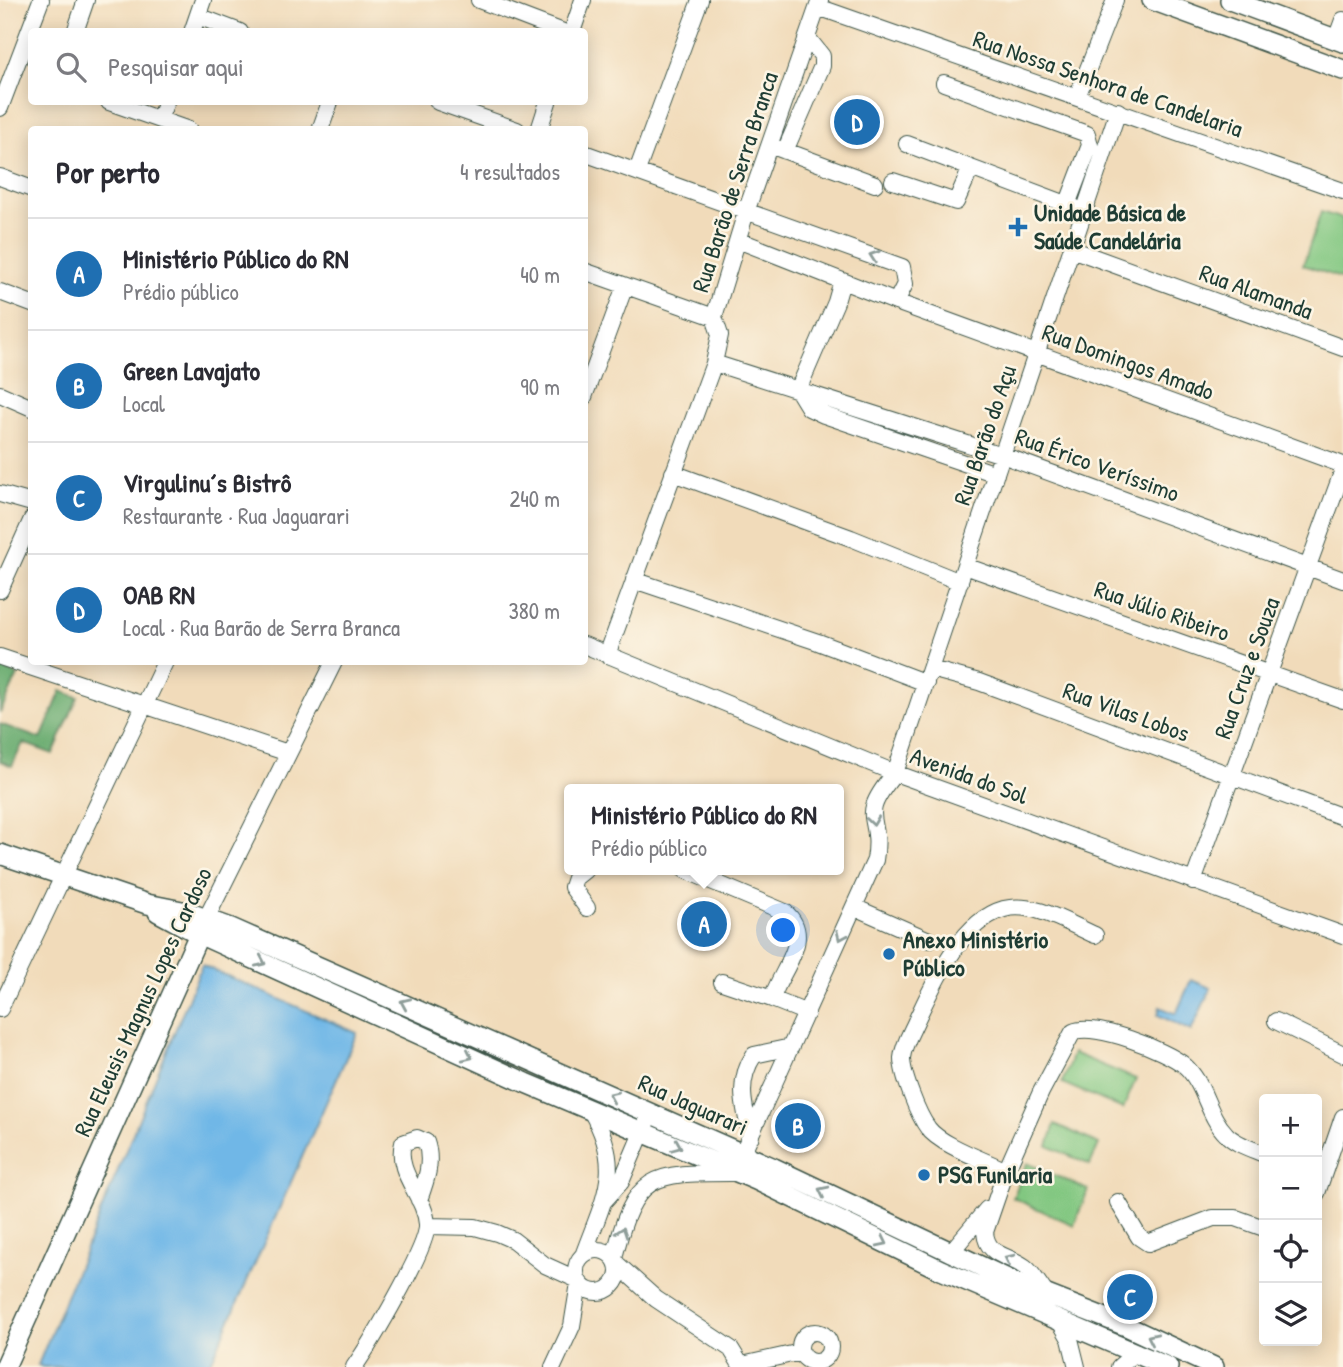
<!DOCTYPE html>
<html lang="pt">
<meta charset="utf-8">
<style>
body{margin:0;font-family:"Patrick Hand",sans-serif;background:#f2f2f3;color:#2b2b33}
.controls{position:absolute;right:21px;bottom:21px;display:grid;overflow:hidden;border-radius:7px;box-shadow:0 4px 18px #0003}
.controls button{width:63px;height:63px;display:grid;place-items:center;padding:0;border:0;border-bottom:2px solid #e1e1e2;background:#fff;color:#2b2b33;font:35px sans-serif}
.you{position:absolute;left:784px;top:931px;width:24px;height:24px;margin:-18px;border:5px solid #fff;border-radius:50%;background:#1a73e8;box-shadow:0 0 0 10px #1a73e833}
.badge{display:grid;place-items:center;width:46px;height:46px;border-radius:50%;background:#1f6fb2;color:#fff;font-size:23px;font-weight:700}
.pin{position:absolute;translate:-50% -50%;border:4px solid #fff;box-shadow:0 2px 7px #0006}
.popup{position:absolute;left:564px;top:784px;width:280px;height:91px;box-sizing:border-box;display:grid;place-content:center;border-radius:7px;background:#fff;filter:drop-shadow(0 2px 5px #0005);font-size:23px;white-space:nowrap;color:#7c7c81}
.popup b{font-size:26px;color:#2b2b33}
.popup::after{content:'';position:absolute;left:50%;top:100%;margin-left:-14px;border:14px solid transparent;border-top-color:#fff}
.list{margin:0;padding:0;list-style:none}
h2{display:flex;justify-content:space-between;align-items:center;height:91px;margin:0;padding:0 28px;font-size:30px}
h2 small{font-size:23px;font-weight:400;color:#7c7c81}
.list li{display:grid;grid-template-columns:46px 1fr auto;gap:21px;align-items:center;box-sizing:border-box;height:112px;padding:0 28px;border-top:2px solid #e1e1e2}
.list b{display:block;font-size:26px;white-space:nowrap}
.list p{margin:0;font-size:23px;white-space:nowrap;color:#7c7c81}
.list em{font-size:23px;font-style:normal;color:#7c7c81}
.icon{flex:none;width:38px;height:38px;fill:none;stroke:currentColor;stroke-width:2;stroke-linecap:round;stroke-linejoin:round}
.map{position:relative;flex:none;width:1343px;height:1367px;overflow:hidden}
.search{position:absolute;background:#fff;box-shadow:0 4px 18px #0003;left:28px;top:28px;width:560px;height:77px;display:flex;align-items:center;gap:18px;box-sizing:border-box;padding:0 24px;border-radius:7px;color:#7c7c81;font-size:26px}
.panel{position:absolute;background:#fff;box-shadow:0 4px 18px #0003;left:28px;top:126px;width:560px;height:539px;border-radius:7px}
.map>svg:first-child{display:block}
.green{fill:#82c781;stroke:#50825a;stroke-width:2}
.forest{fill:#69ac6f;stroke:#447452;stroke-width:2}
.water{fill:#6fb7e7;stroke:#477a8e;stroke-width:2}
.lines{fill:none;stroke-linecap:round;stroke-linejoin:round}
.minor-casing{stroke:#3e5548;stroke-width:18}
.major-casing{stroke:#3e5548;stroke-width:22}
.minor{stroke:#fff;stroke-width:16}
.major{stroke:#fff;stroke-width:19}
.oneway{stroke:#8f9e9a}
.poi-dot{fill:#1f6fb2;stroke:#fcf5e5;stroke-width:2.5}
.labels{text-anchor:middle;stroke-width:5;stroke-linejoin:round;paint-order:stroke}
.street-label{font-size:24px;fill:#1f3d34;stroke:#fcf5e5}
.poi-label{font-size:24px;font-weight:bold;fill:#1f3d34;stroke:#fcf5e5;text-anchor:start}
</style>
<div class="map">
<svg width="1343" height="1367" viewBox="0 0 1343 1367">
<rect width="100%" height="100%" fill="#fcf5e5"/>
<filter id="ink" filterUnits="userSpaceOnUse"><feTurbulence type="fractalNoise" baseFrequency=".0143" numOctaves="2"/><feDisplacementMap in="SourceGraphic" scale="14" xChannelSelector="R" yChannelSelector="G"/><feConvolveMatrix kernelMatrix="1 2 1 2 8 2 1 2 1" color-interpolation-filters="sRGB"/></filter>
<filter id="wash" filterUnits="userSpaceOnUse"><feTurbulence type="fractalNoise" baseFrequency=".00686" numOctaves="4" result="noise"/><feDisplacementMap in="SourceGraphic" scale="28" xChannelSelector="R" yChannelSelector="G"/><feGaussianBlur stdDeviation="1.57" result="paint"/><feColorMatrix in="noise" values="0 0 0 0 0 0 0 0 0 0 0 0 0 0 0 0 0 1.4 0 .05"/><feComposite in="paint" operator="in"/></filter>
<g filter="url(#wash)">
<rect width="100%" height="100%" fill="#f1dbba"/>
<path class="green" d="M1321,212L1343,219V279L1303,265Z
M1073,1053L1136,1079L1123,1109L1062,1083Z
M1055,1124L1099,1144L1090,1165L1048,1146Z
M1027,1163L1088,1190L1074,1225L1013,1198Z"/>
<path class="forest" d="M1,668L18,675L0,713V670Z
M61,691L78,697L53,754L23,743L12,766L0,761V724L41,739Z"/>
<path class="water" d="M202,965L357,1033L209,1367H43L38,1365Z
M1191,980L1211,988L1191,1031L1158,1015L1160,1007L1176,1014Z"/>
</g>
<g filter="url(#ink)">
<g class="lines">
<defs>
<path id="minor" d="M479,0L563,32
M818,7L1343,191
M198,16L240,32
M75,32L86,0
M192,32L203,0
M572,32L583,0
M1336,39L1343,20
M944,83L1087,134L1090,145L1067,205
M1077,97L1115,0
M109,102L189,130
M438,102L517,130
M0,108L41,0
M159,119L166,102
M320,130L330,102
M539,130L548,102
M907,144L1074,207
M775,147L875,184
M785,151L822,66V56L807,37
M584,153L902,267L905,284L896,302
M637,171L700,0
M0,177L32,189
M893,181L956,202L971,168
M738,240L896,302L1343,465
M1074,250L1343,348
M584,271L714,317
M0,292L32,304
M714,363L1002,455L1343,580
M798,390L809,408L824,415L996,474
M798,390L836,302L842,281
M0,394L32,408
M584,397L625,286
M673,473L851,538L960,582
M0,494L32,503
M965,566L1343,700
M634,580L818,642L926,683
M0,590L32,519
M584,645L895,773L1343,935
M607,655L714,363L720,335L714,317L746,212L820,0
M0,657L288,753
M931,669L979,682L1343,817
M585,870L575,878L572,887L587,908
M685,870L785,912C815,938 780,970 772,999L807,1013
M1193,882L1343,470
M854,907L929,940
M206,919L334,662
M722,982L772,999
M0,1009L165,662
M1276,1021L1343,1054
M751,1136C744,1107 736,1082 754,1055L791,1047
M742,1154L875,860C883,812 855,822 895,773L1118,111
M1006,1171C987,1161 940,1145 928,1128C918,1115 902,1074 902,1058C903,1045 912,1031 917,1019C934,983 961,921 1004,909C1034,901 1069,924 1095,935
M1317,1193L1343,1117
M604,1201L621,1182L646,1123
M1118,1202L1139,1237L1148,1243L1213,1218H1236L1264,1228
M427,1226L475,1227L497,1233L513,1240L545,1265L578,1280
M576 1271a21 21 0 1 1 42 0a21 21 0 1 1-42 0Z
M584,1253C605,1196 624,1168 591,1111
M950,1253L987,1209
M614,1258C635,1172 652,1173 734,1173
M617,1264L656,1299L731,1349L742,1367
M1046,1294C1040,1286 1033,1273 1025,1267C1008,1254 987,1257 985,1232L1006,1171L1041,1092L1073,1032C1095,1022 1165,1050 1184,1065C1205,1083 1207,1115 1226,1134C1235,1144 1252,1149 1264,1154
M1059,1320L1070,1339L1077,1367
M800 1347a15 15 0 1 1 30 0a15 15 0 1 1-30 0Z
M742,1365L801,1352
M354,1367C369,1346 429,1246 427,1224C425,1196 395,1173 403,1143L417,1138L426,1142C433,1162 426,1181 419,1200
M553,1367L572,1326L579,1283
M1119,1367L1136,1352"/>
<path id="major" d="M1152,0L1343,70
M1230,0L1343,42
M0,854L147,904L187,912L231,928L774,1168L1014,1282L1126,1326L1214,1367
M158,912L199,934L526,1083L756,1180L941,1270L1168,1367
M5,1367L204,923"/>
</defs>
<use href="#minor" class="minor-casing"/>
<use href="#major" class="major-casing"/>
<use href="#minor" class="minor"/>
<use href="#major" class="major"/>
</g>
<defs><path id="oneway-chevron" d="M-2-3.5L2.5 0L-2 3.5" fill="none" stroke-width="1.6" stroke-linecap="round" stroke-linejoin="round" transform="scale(1.75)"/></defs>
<g class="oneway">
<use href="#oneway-chevron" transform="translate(874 256) rotate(-161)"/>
<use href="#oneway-chevron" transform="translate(873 821) rotate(82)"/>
<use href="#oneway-chevron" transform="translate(841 936) rotate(114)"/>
<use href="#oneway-chevron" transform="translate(261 962) rotate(24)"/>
<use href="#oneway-chevron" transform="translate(405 1003) rotate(-156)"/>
<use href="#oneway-chevron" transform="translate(468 1056) rotate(25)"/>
<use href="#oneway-chevron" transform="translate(613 1096) rotate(-156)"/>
<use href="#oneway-chevron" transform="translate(677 1146) rotate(23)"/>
<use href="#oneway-chevron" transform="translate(823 1191) rotate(-154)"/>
<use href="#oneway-chevron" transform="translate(622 1232) rotate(-71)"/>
<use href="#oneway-chevron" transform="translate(883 1242) rotate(26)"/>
<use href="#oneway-chevron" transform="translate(1009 1259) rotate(-154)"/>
<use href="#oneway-chevron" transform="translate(1152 1338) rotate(-155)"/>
</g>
</g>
<g class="poi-dot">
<path d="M1014.5 216.5h7v7h7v7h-7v7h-7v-7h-7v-7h7z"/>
<circle cx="889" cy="954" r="7"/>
<circle cx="924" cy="1175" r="7"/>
</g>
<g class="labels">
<g class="street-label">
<text transform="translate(1108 84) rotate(19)" y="8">Rua Nossa Senhora de Candelaria</text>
<text transform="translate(735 182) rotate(-72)" y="8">Rua Barão de Serra Branca</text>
<text transform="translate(1256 292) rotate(20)" y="8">Rua Alamanda</text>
<text transform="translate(1128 362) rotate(20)" y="8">Rua Domingos Amado</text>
<text transform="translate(985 435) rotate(-71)" y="8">Rua Barão do Açu</text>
<text transform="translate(1097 465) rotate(20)" y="8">Rua Érico Veríssimo</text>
<text transform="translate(1162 611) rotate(19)" y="8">Rua Júlio Ribeiro</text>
<text transform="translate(1247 668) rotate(-70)" y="8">Rua Cruz e Souza</text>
<text transform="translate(1126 712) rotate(20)" y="8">Rua Vilas Lobos</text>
<text transform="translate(969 776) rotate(20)" y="8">Avenida do Sol</text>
<text transform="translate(143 1002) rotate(-65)" y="8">Rua Eleusis Magnus Lopes Cardoso</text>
<text transform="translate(693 1105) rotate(24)" y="8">Rua Jaguarari</text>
</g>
<g class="poi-label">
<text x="1034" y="221">Unidade Básica de<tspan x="1034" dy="28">Saúde Candelária</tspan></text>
<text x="903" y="948">Anexo Ministério<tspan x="903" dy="28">Público</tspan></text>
<text x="938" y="1183">PSG Funilaria</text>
</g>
</g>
</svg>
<div class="controls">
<button>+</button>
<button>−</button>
<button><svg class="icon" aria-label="locate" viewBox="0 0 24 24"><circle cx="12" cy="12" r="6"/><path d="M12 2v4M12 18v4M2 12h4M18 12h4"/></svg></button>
<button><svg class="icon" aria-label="layers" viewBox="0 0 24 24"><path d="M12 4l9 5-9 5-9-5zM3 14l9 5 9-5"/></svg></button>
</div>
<div class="you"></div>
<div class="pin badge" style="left:704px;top:924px">A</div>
<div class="popup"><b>Ministério Público do RN</b>Prédio público</div>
<div class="pin badge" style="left:798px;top:1126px">B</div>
<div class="pin badge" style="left:1130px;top:1297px">C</div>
<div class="pin badge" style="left:857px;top:122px">D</div>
<div class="search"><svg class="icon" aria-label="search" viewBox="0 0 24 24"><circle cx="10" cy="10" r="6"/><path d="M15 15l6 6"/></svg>Pesquisar aqui</div>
<section class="panel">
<h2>Por perto<small>4 resultados</small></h2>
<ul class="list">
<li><span class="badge">A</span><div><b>Ministério Público do RN</b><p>Prédio público</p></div><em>40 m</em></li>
<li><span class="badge">B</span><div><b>Green Lavajato</b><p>Local</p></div><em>90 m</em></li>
<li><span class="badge">C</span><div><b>Virgulinu´s Bistrô</b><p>Restaurante · Rua Jaguarari</p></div><em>240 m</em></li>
<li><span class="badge">D</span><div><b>OAB RN</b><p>Local · Rua Barão de Serra Branca</p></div><em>380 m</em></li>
</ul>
</section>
</div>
